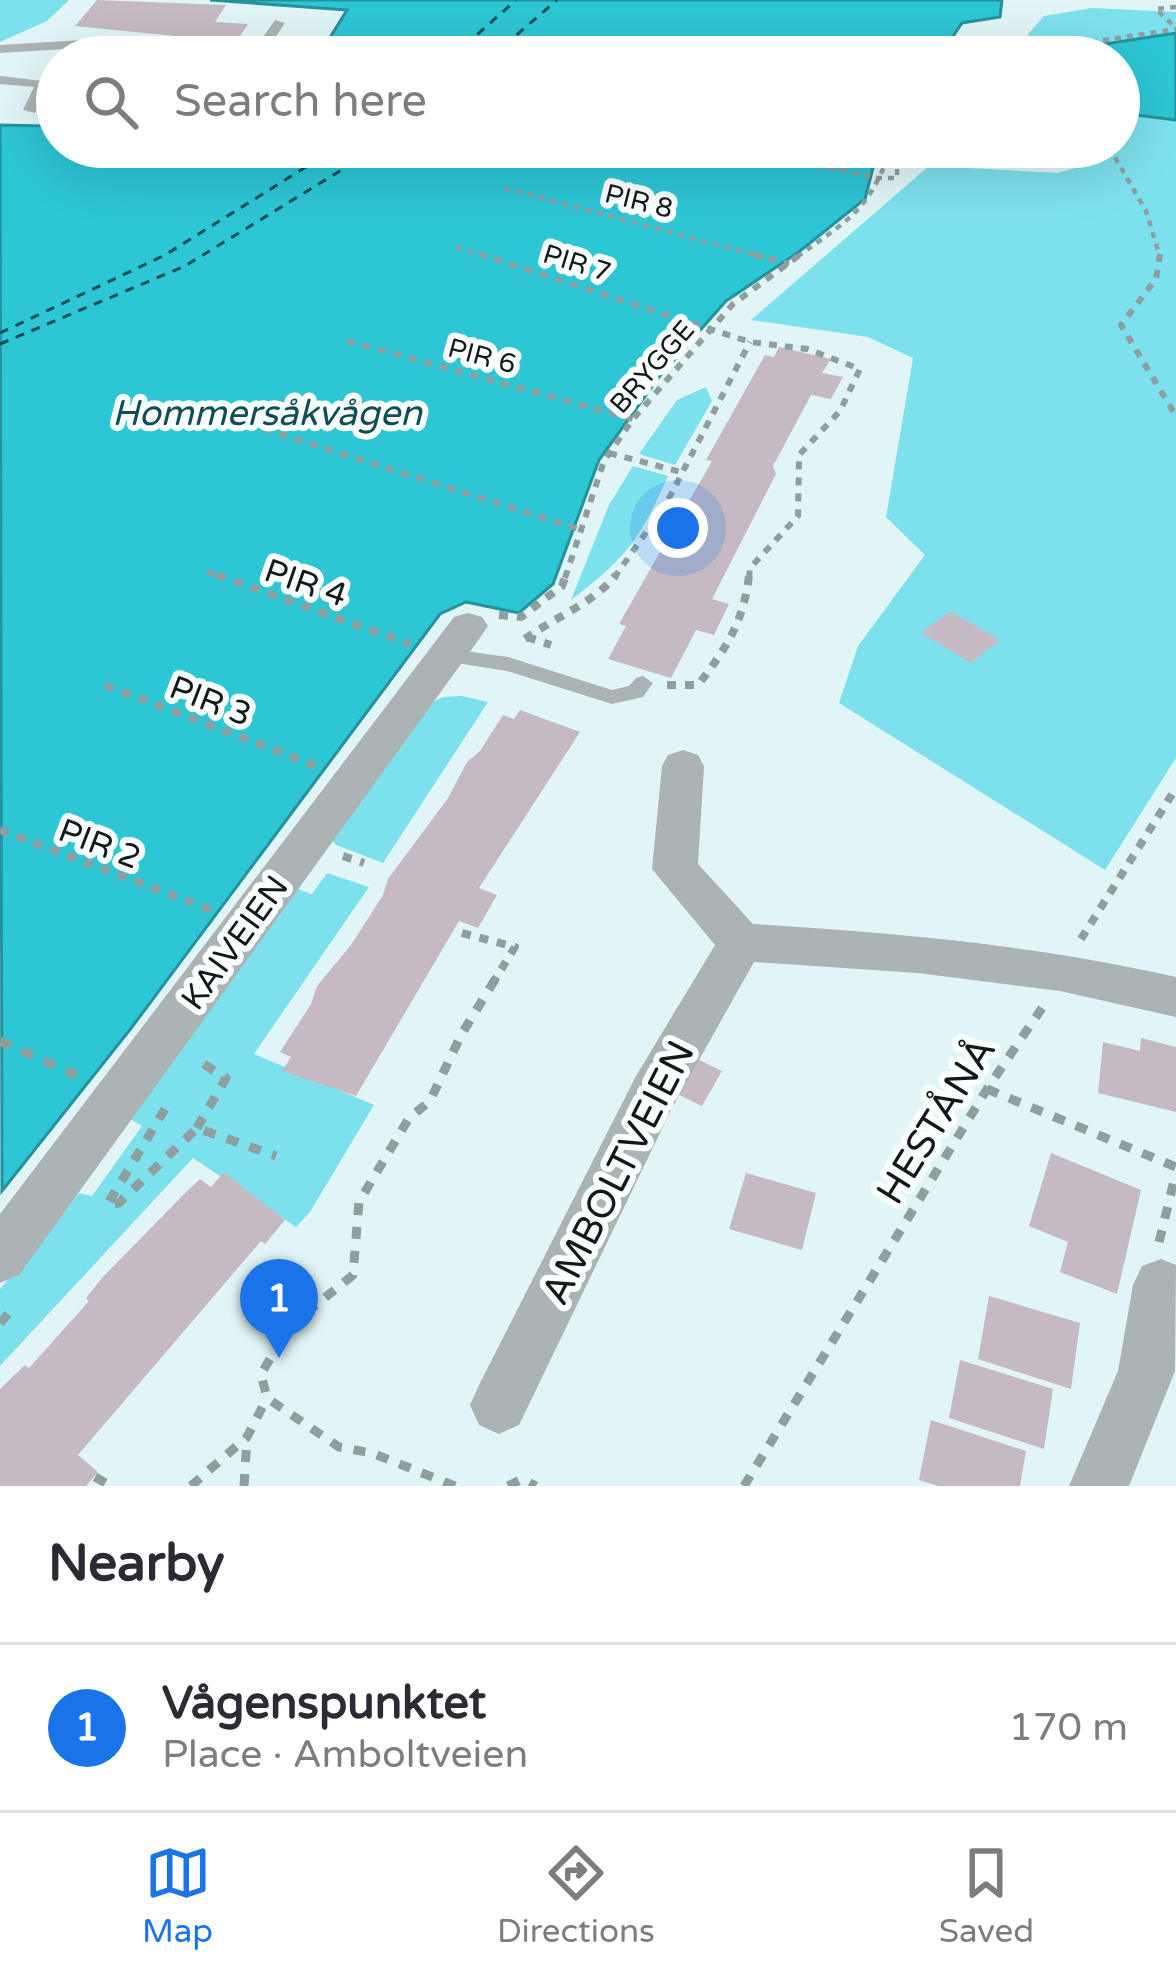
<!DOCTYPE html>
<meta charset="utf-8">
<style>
body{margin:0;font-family:"Varela Round",sans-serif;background:#f2f2f3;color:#2b2b33}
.you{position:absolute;left:678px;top:528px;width:42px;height:42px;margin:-30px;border:9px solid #fff;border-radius:50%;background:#1a73e8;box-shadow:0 0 0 18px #1a73e833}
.badge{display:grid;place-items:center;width:78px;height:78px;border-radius:50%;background:#1a73e8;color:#fff;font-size:39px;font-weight:700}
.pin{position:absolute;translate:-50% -99px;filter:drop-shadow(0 3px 6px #0008)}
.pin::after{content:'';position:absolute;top:63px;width:42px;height:36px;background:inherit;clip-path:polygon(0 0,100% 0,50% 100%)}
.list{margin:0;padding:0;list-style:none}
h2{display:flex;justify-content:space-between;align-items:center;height:156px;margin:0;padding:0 48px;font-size:51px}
h2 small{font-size:39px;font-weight:400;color:#7c7c81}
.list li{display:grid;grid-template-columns:78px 1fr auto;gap:36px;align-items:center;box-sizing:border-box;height:168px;padding:0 48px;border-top:3px solid #e1e1e2}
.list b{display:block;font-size:45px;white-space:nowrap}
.list p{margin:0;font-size:39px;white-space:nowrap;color:#7c7c81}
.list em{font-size:39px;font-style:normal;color:#7c7c81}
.icon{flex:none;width:66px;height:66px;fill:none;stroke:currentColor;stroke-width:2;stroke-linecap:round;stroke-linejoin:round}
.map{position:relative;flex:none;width:1176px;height:1486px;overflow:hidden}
.search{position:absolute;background:#fff;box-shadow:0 12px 48px #0002;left:36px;right:36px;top:36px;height:132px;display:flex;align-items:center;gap:30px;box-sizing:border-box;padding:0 42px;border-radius:66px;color:#7c7c81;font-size:45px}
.sheet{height:324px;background:#fff}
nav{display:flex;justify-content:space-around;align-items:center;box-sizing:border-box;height:168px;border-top:3px solid #e1e1e2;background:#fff;font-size:33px;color:#7c7c81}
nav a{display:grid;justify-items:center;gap:6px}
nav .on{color:#1a73e8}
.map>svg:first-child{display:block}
.green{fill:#7de1ed}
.water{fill:#2dc6d5;stroke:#25929d;stroke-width:3}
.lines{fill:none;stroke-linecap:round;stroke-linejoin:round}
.ferry{stroke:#0f4e54;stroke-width:3;stroke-dasharray:9 8;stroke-linecap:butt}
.building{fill:#c5b9c4}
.path-far3{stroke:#8f9e9f;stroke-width:4.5;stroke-dasharray:6 6;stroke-linecap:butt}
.path-far2{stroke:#8f9e9f;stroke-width:6;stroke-dasharray:8 8;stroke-linecap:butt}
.path-far1{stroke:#8f9e9f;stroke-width:8;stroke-dasharray:9 9;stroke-linecap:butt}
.path{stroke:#8f9e9f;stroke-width:9;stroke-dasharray:12 12;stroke-linecap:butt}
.service{fill:#abb3b4;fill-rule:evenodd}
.minor{fill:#abb3b4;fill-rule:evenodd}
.labels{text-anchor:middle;stroke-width:12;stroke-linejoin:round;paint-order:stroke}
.far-street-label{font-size:27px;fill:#12191a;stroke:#fbffff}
.street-label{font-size:33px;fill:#12191a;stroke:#fbffff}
.water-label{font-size:36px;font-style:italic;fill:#0f4e54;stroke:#fbffff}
.near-street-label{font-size:39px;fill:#12191a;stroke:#fbffff}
</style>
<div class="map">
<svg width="1176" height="1486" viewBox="0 0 1176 1486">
<rect width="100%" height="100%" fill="#e1f5f7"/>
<path class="green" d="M0,0H69L47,21L0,42Z
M1092,8L1176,12V33L1079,48L1070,57H1028V34L1044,16Z
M1119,113L1176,120V758L1105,870L839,703L858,646L925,555L886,517L913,358L868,337L751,320L929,166L1058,173L1095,162L1102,147H1119Z
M706,387L712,401L675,465L639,454L677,400Z
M633,466L668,476C639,541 627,557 571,600L609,505Z
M462,696L488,702L383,863L336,845L332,840L427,705L443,697Z
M327,873L369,887L254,1054L374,1105L310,1212L296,1227L193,1158L0,1366V1289L79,1193L92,1196L142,1126L130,1119L295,888L312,894Z"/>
<path class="water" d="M210,0H1002L1000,17L962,23L939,57H318L347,10Z
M1176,33V120L1119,113V57H1070L1079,48Z
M57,110V147H875L877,152L865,199L800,251L726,301L659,377L599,460L553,584L519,613L466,602L440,614L132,1027L2,1191L0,125L45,126Z"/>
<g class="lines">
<path class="ferry" d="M452,57L516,0
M491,57L557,0
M0,333L165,255L338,147
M0,344L185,266L379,147"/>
</g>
<path class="building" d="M97,0L226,5L215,22L248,24L236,42L75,26Z
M779,347L831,359L822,373L843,377L831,399L811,395L773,466L776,474L712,599L729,604L714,635L696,630L671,678L608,659L626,626L619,624L712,461L706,460L765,355L774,357Z
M950,611L1000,640L971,663L921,633Z
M520,710L580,732L479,888L497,895L478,928L459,921L356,1096L282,1071L291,1057L280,1052L311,1004L317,986L351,945L383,895L388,879L448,798L467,762L480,751L503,715L514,719Z
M1141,1038L1176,1047V1112L1098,1093L1103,1042L1140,1051Z
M693,1057L722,1071L702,1106L673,1092Z
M1051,1153L1141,1190L1117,1294L1060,1272L1068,1242L1029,1226Z
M224,1172L285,1220L265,1244L261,1241L78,1455L98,1472L86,1486H0V1389L25,1365L29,1368L89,1301L86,1298L102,1278L187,1191L200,1179L211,1187Z
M746,1173L816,1193L802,1250L729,1229Z
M989,1296L1080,1323L1071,1389L978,1359Z
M960,1360L1053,1389L1044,1449L949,1418Z
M931,1420L1026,1451L1020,1486H938L919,1480Z"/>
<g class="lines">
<path class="path-far3" d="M1176,7L1156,9L1176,28
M635,43L701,57
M1046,57L1072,45L1176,29
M723,147L878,178H897V168L923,153V147
M1109,147L1146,211L1160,257
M504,188L764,257
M456,247L488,257
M797,257C846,221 867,213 889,154L884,147"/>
<path class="path-far2" d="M479,254L750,342L807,349L860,369L840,411L799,455L798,516L750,568L749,578
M753,254L789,264
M1160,254L1156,279L1121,325L1176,416
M347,341L633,419
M264,429L579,529
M609,453L681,472
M207,572L225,578
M565,578L604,461L633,419L733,304L801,254
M614,578L666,504L750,342"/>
<path class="path-far1" d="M217,575L410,644
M499,615L521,617L562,586L566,575
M527,637L551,645
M525,639C555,617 594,603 616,575
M105,685L316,766
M667,685H698C726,649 744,621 749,575
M0,830L212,910
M343,856L364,863
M462,933L515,947L494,981
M1081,939L1176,788"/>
<path class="path" d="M0,1041L81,1077
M987,1089L1176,1167
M165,1109L107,1205L119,1203L197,1128L276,1156
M197,1128L226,1078L199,1061
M1159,1242L1176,1173
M0,1323L13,1308
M95,1477L111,1486
M191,1486L247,1437L267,1398
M244,1486L247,1437
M455,1486L372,1453L339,1447L267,1398L261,1374L290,1326L353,1275L359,1202L409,1118L430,1101L461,1035L496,978
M508,1486L522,1479L536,1486
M744,1486L987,1089L1042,1008"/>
<path class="service" d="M275,20L285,23L264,54L260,55L98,47L0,53V45L98,39L256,47Z
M0,76L43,81L48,88L35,113L23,110L34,87L0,84Z
M444,648L508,657L612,690L629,686L636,678L643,676L653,683L643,697L612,704L507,671L437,660L434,655Z"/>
<path class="minor" d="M468,613L482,617L488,626L482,635L19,1275L0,1283V1214L454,617Z
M683,750L698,755L704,766L698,864L753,924C899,933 1033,945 1176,977V1017L1060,991L918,973L754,962L672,1108L519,1425L499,1434L479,1425L470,1405L479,1385L636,1076L715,945L652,869L662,766L668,755Z
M1161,1259L1176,1265L1175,1371L1129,1486H1069L1118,1371L1133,1285L1142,1266Z"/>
</g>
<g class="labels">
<g class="far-street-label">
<text transform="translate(639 201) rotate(14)" y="9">PIR 8</text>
<text transform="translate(577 263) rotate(17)" y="9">PIR 7</text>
<text transform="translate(482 356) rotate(15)" y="9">PIR 6</text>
<text transform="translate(652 367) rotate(-49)" y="9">BRYGGE</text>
</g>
<g class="street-label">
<text transform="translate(306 582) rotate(19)" y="12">PIR 4</text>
<text transform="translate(211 700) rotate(21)" y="12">PIR 3</text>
<text transform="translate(100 843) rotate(21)" y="12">PIR 2</text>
<text transform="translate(234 942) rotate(-54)" y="12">KAIVEIEN</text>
</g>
<g class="water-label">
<text x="267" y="425">Hommersåkvågen</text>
</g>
<g class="near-street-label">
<text transform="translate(935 1120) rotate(-58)" y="14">HESTÅNÅ</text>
<text transform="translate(617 1172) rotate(-63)" y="14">AMBOLTVEIEN</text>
</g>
</g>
</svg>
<div class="you"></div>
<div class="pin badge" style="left:279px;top:1358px">1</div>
<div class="search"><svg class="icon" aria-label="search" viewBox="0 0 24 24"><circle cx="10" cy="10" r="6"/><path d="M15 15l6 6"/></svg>Search here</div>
</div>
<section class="sheet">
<h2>Nearby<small></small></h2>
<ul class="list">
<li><span class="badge">1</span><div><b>Vågenspunktet</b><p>Place · Amboltveien</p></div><em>170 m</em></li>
</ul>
</section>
<nav>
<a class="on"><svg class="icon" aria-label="map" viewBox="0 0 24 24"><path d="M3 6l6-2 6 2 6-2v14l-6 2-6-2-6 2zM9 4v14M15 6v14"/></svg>Map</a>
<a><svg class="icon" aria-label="directions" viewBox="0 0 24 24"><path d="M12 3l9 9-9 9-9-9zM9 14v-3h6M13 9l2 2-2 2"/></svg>Directions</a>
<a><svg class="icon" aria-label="saved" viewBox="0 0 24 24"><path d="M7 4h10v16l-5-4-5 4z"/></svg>Saved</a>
</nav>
